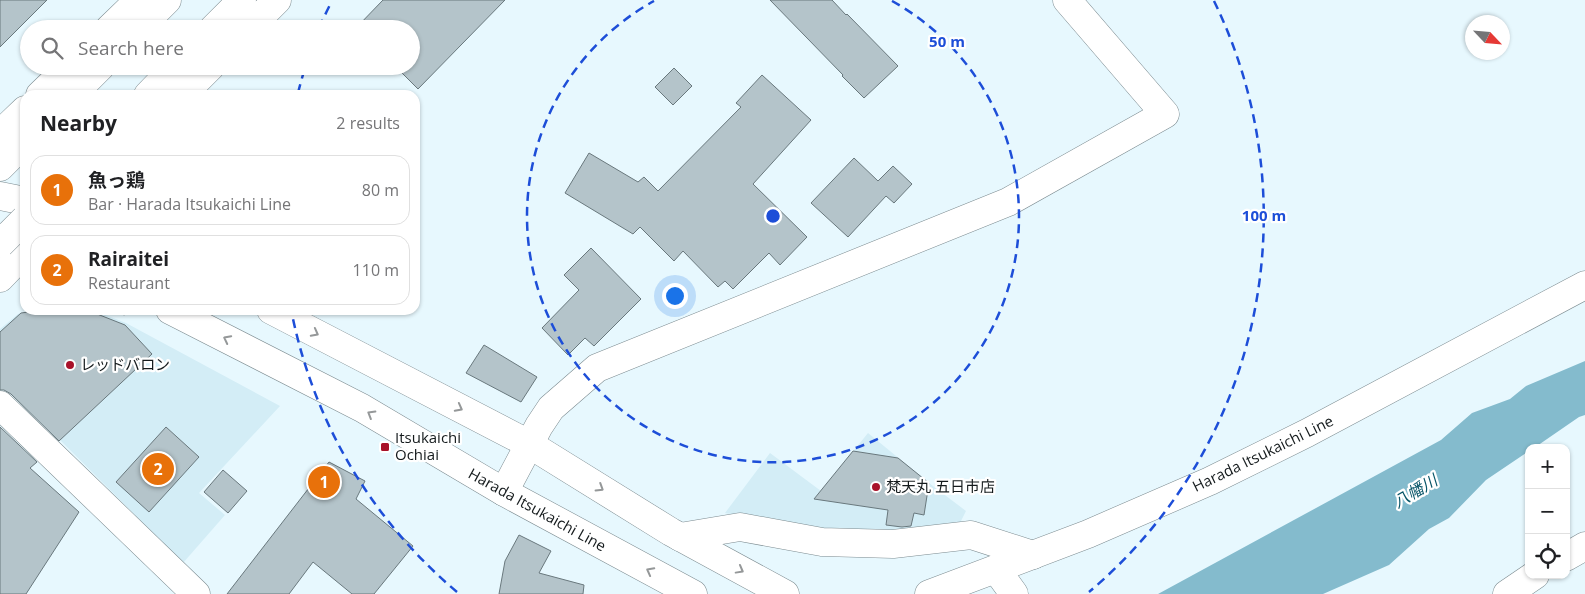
<!DOCTYPE html>
<meta charset="utf-8">
<style>
body{margin:0;font-family:"Open Sans","Noto Sans JP",sans-serif;background:#f6f6f6;color:#202124}
.controls{position:absolute;right:15px;bottom:15px;display:grid;overflow:hidden;border-radius:10px;box-shadow:0 1px 4px #0004}
.controls button{width:45px;height:45px;display:grid;place-items:center;padding:0;border:0;border-bottom:1px solid #e0e0e0;background:#fff;color:#202124;font:25px sans-serif}
.compass{position:absolute;left:1465px;top:15px;width:45px;height:45px;border-radius:50%;background:#fff;box-shadow:0 1px 4px #0004;rotate:116deg}
.you{position:absolute;left:674px;top:295px;width:18px;height:18px;margin:-12px;border:4px solid #fff;border-radius:50%;background:#1a73e8;box-shadow:0 0 0 8px #1a73e833}
.badge{display:grid;place-items:center;width:32px;height:32px;border-radius:50%;background:#a81129;color:#fff;font-size:16px;font-weight:700}
.pin{position:absolute;translate:-50% -50%;border:2px solid #fff;box-shadow:0 1px 5px #0006}
.list{margin:0;padding:0;list-style:none}
h2{display:flex;justify-content:space-between;align-items:center;height:65px;margin:0;padding:0 20px;font-size:21px}
h2 small{font-size:16px;font-weight:400;color:#757577}
.list li{display:grid;grid-template-columns:32px 1fr auto;gap:15px;align-items:center;box-sizing:border-box;height:70px;margin:0 10px 10px;padding:0 10px;border:1px solid #e0e0e0;border-radius:15px}
.list b{display:block;font-size:19px;white-space:nowrap}
.list p{margin:0;font-size:16px;white-space:nowrap;color:#757577}
.list em{font-size:16px;font-style:normal;color:#757577}
.icon{flex:none;width:28px;height:28px;fill:none;stroke:currentColor;stroke-width:2;stroke-linecap:round;stroke-linejoin:round}
.map{position:relative;flex:none;width:1585px;height:594px;overflow:hidden}
.search{position:absolute;background:#fff;box-shadow:0 1px 4px #0004;left:20px;top:20px;width:400px;height:55px;display:flex;align-items:center;gap:12px;box-sizing:border-box;padding:0 18px;border-radius:28px;color:#757577;font-size:19px}
.panel{position:absolute;background:#fff;box-shadow:0 1px 4px #0004;left:20px;top:90px;width:400px;height:225px;border-radius:15px}
.map>svg:first-child{display:block}
.built{fill:#d3edf6}
.water{fill:#84bbcd}
.building{fill:#b4c4ca;stroke:#69787d}
.lines{fill:none;stroke-linecap:round;stroke-linejoin:round}
.minor-casing{stroke:#7c8b90;stroke-width:29}
.major-casing{stroke:#7c8b90;stroke-width:29}
.highway-casing{stroke:#7c8b90;stroke-width:29}
.path{stroke:#808c90;stroke-width:3;stroke-dasharray:2.5 2.5;stroke-linecap:butt}
.minor{stroke:#fff;stroke-width:28}
.major{stroke:#fff;stroke-width:28}
.highway{stroke:#fff;stroke-width:28}
.highway-bridge-casing{stroke:#7c8b90;stroke-width:29;stroke-linecap:butt}
.highway-bridge{stroke:#fff;stroke-width:28}
.oneway{stroke:#959899}
.ring{fill:none;stroke:#1d4ed8;stroke-width:2.5;stroke-dasharray:9 6}
.poi-dot{fill:#a81129;stroke:#fff;stroke-width:2}
.labels{text-anchor:middle;stroke-width:4.5;stroke-linejoin:round;paint-order:stroke}
.poi-label{font-size:15px;fill:#141a1c;stroke:#fff;text-anchor:start}
.street-label{font-size:15px;fill:#141a1c;stroke:#fff}
.water-label{font-size:16px;font-style:italic;fill:#085568;stroke:#fff}
.centre{fill:#1d4ed8;stroke:#fff;stroke-width:2.5}
.ring-label{font-size:15px;text-anchor:middle;font-weight:bold;fill:#1d4ed8;stroke:#fff;stroke-width:4.5;stroke-linejoin:round;paint-order:stroke}
</style>
<div class="map">
<svg width="1585" height="594" viewBox="0 0 1585 594">
<rect width="100%" height="100%" fill="#e7f8fe"/>
<path class="built" d="M36,310H93L126,323L280,406L199,493L225,515L183,563L0,380V329L18,314Z
M868,433L929,483L966,511L959,525L881,533L821,529L725,513L770,453L821,491Z"/>
<path class="water" d="M1585,361V415L1579,417L1534,448H1529V451L1486,480L1449,518L1429,529L1389,565L1323,594H1158L1441,440L1472,413L1510,399L1526,386Z"/>
<path class="building" d="M0,0H47L0,47Z
M383,0H505L418,89L395,66H411V29L356,28Z
M770,0H832L846,15L847,14L898,66L864,98L842,76L843,75Z
M674,68L692,86L673,105L655,87Z
M762,75L811,120L753,184L807,237L780,265L769,253L733,289L725,281L718,287L683,251L674,261L640,227L633,234L565,193L589,153L638,182L644,177L658,191L741,107L736,103Z
M854,158L878,181L893,166L912,184L894,203L886,196L848,237L811,203Z
M591,248L641,299L594,346L585,338L568,355L542,328L579,290L564,275Z
M44,310H87L125,325L152,354L59,441L11,394L4,390H0V332L21,313Z
M484,345L537,377L521,402L466,373Z
M0,427L37,462L30,468L79,512L26,594H0Z
M166,427L199,457L149,512L116,482Z
M853,451L898,458L929,483L924,515L914,513L911,526L902,527L886,525L888,510L814,499Z
M329,462L365,481L356,499L413,546L374,594H352L313,562L289,594H227Z
M223,470L247,491L228,513L204,492Z
M519,535L551,551L539,573L584,585L583,594H499L505,561Z"/>
<g class="lines">
<defs>
<path id="minor" d="M0,405L196,594
M504,492L539,426L551,408L597,368L1008,202L1165,114L1067,0
M680,537L740,527L822,542L893,544L971,535L1033,555
M1566,557L1585,546
M996,569L1014,594
M1507,594L1535,575"/>
<path id="major" d="M0,196L25,201
M170,310L362,408L504,492L693,594
M271,310L529,444L671,532L785,594
M929,594L1088,534L1210,481L1307,433L1585,285"/>
<path id="highway" d="M109,29L139,0
M138,29L167,0
M213,29L242,0
M248,29L277,0
M40,95L70,66
M72,95L101,66
M148,95L176,66
M182,95L211,66
M0,134L25,110
M0,167L25,142
M0,278L25,252"/>
</defs>
<use href="#minor" class="minor-casing"/>
<use href="#major" class="major-casing"/>
<use href="#highway" class="highway-casing"/>
<path class="path" d="M123,315L125,310"/>
<use href="#minor" class="minor"/>
<use href="#major" class="major"/>
<use href="#highway" class="highway"/>
<defs>
<path id="highway-bridge" d="M0,244L25,219"/>
</defs>
<use href="#highway-bridge" class="highway-bridge-casing"/>
<use href="#highway-bridge" class="highway-bridge"/>
</g>
<defs><path id="oneway-chevron" d="M-2-3.5L2.5 0L-2 3.5" fill="none" stroke-width="1.6" stroke-linecap="round" stroke-linejoin="round" transform="scale(1.25)"/></defs>
<g class="oneway">
<use href="#oneway-chevron" transform="translate(315 333) rotate(28)"/>
<use href="#oneway-chevron" transform="translate(227 339) rotate(-153)"/>
<use href="#oneway-chevron" transform="translate(459 408) rotate(28)"/>
<use href="#oneway-chevron" transform="translate(371 414) rotate(-149)"/>
<use href="#oneway-chevron" transform="translate(600 488) rotate(32)"/>
<use href="#oneway-chevron" transform="translate(740 570) rotate(29)"/>
<use href="#oneway-chevron" transform="translate(650 571) rotate(-152)"/>
</g>
<g class="ring">
<path d="M892 1A246 246 0 1 1 654 1"/>
<path d="M457 592A491 491 0 0 1 292 314M298 93A491 491 0 0 1 305 68M319 28A491 491 0 0 1 332 1M1214 1A491 491 0 0 1 1089 592"/>
</g>
<g class="poi-dot">
<circle cx="70" cy="365" r="5"/>
<rect x="380" y="442" width="10" height="10" rx="2.5"/>
<circle cx="876" cy="487" r="5"/>
</g>
<g class="labels">
<g class="poi-label">
<text x="80" y="370">レッドバロン</text>
<text x="395" y="443">Itsukaichi<tspan x="395" dy="17">Ochiai</tspan></text>
<text x="886" y="492">梵天丸 五日市店</text>
</g>
<g class="street-label">
<text transform="translate(1263 454) rotate(-26)" y="5">Harada Itsukaichi Line</text>
<text transform="translate(537 510) rotate(29)" y="5">Harada Itsukaichi Line</text>
</g>
<g class="water-label">
<text transform="translate(1415 491) rotate(-31)" y="6">八幡川</text>
</g>
</g>
<circle cx="773" cy="216" r="8" class="centre"/>
<g class="ring-label">
<text x="947" y="47">50 m</text>
<text x="1264" y="221">100 m</text>
</g>
</svg>
<div class="controls">
<button>+</button>
<button>−</button>
<button><svg class="icon" aria-label="locate" viewBox="0 0 24 24"><circle cx="12" cy="12" r="6"/><path d="M12 2v4M12 18v4M2 12h4M18 12h4"/></svg></button>
</div>
<svg class="compass" viewBox="-18 -18 36 36"><path d="M0-13l5 13h-10z" fill="#e53935"/><path d="M0 13l5-13h-10z" fill="#757577"/></svg>
<div class="you"></div>
<div class="pin badge" style="left:324px;top:482px;background:#e8710a">1</div>
<div class="pin badge" style="left:158px;top:469px;background:#e8710a">2</div>
<div class="search"><svg class="icon" aria-label="search" viewBox="0 0 24 24"><circle cx="10" cy="10" r="6"/><path d="M15 15l6 6"/></svg>Search here</div>
<section class="panel">
<h2>Nearby<small>2 results</small></h2>
<ul class="list">
<li><span class="badge" style="background:#e8710a">1</span><div><b>魚っ鶏</b><p>Bar · Harada Itsukaichi Line</p></div><em>80 m</em></li>
<li><span class="badge" style="background:#e8710a">2</span><div><b>Rairaitei</b><p>Restaurant</p></div><em>110 m</em></li>
</ul>
</section>
</div>
